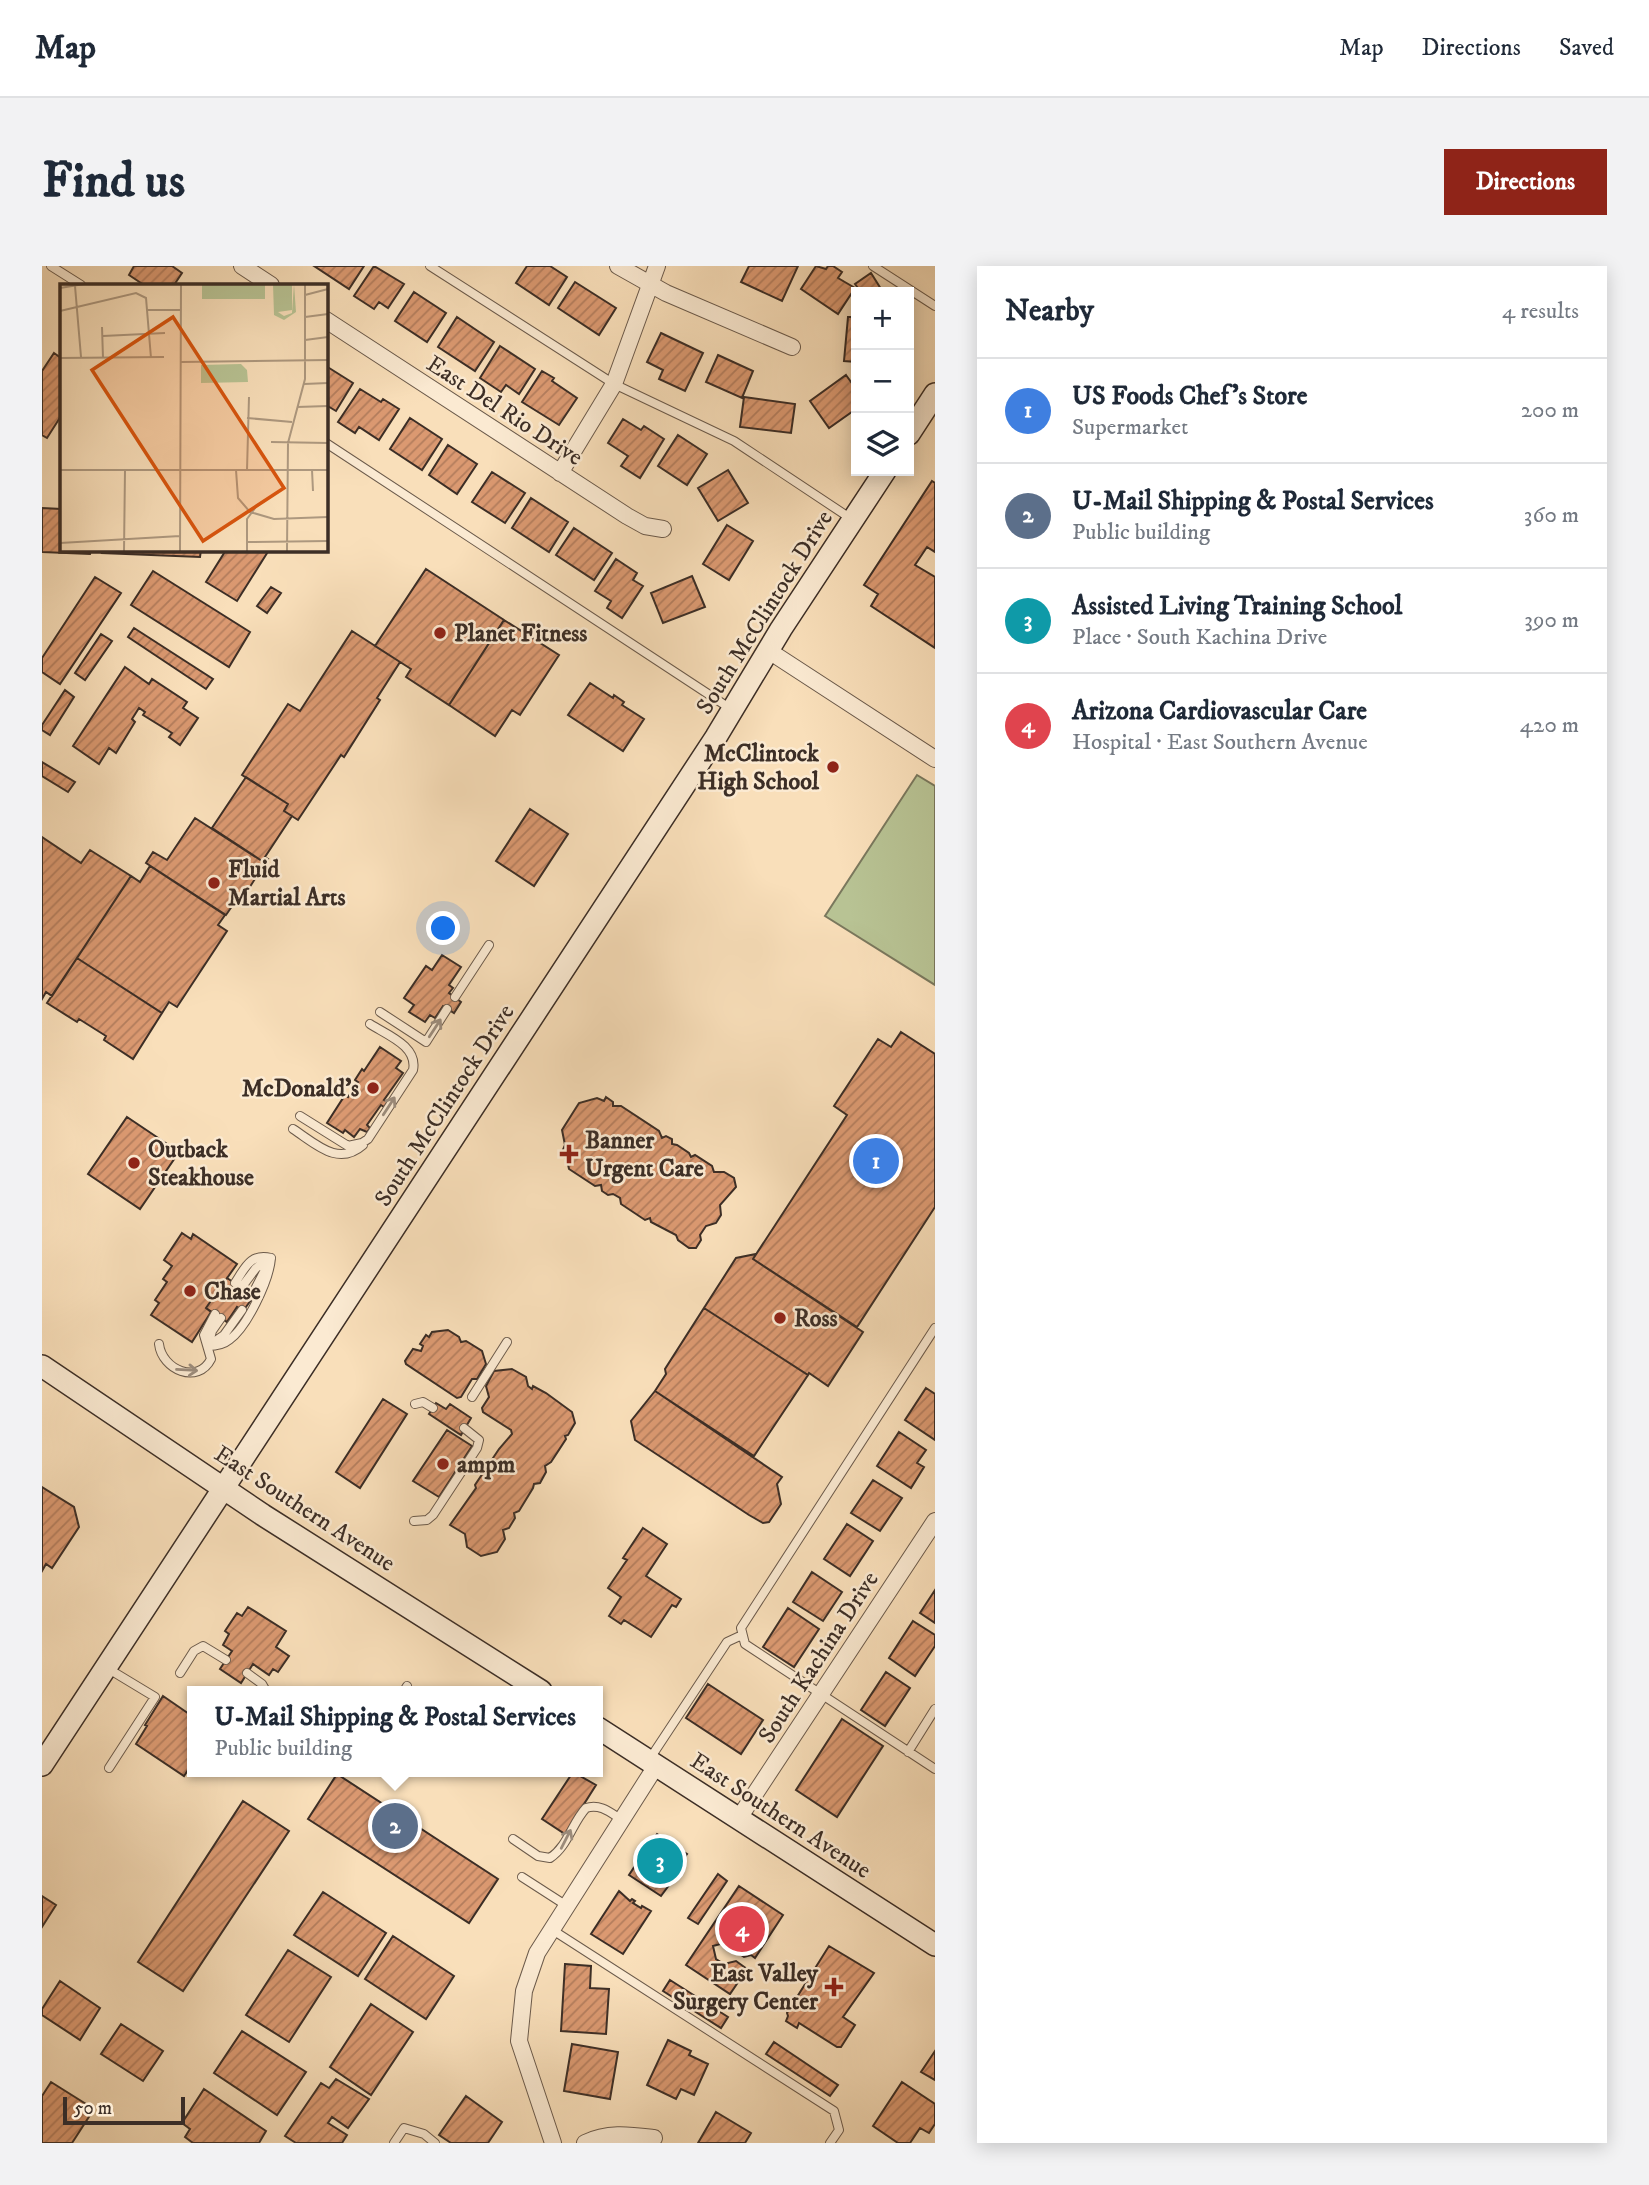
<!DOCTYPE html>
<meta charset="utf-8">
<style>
body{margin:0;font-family:"IM FELL DW Pica",serif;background:#f2f2f3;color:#1f2937}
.controls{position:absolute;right:21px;top:21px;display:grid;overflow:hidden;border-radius:0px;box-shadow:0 4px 18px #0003}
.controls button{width:63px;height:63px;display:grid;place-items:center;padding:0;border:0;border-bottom:2px solid #e0e1e3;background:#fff;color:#1f2937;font:35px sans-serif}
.scale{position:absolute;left:21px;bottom:18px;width:122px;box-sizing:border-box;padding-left:7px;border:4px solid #3c2e26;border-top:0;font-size:19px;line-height:24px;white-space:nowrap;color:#3c2e26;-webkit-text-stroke:5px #fbead2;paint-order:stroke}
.you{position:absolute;left:402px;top:663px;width:24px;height:24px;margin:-18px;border:5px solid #fff;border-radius:50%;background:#1a73e8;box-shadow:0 0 0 10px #1a73e833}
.badge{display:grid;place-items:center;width:46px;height:46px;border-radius:50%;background:#8f2418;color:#fff;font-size:23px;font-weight:700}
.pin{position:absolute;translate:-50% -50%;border:4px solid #fff;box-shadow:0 2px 7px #0006}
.popup{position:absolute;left:145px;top:1420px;width:416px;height:91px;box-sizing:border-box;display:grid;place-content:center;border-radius:0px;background:#fff;filter:drop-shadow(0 2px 5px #0005);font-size:23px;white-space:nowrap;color:#747a83}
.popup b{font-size:26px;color:#1f2937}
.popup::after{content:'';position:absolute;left:50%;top:100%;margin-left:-14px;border:14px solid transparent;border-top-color:#fff}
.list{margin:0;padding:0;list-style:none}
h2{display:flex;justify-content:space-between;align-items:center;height:91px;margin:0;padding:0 28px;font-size:30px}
h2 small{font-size:23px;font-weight:400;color:#747a83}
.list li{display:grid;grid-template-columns:46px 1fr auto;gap:21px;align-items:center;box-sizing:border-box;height:105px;padding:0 28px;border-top:2px solid #e0e1e3}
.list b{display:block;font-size:26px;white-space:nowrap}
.list p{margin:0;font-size:23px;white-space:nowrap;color:#747a83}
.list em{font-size:23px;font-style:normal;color:#747a83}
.icon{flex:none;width:38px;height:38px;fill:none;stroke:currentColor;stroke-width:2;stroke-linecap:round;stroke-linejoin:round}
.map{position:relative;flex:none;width:893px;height:1877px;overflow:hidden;border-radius:0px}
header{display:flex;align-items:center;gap:42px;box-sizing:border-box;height:98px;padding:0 35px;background:#fff;border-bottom:2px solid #e0e1e3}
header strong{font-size:33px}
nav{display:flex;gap:38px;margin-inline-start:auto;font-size:24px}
.intro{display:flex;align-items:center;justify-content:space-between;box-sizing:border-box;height:168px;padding:0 42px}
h1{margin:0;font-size:49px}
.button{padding:18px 32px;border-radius:0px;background:#8f2418;color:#fff;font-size:24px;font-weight:700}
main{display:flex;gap:42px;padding:0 42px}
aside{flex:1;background:#fff;border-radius:0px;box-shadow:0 4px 18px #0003}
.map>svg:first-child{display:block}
.pitch{fill:#b8c394;stroke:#7a785d;stroke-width:2}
.building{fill:url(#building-hatch);stroke:#3c2e26;stroke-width:2}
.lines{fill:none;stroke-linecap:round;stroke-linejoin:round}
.lane-casing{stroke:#6b5a4b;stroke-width:10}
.street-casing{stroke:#6b5a4b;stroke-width:18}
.secondary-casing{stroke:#3c2e26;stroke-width:24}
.lane{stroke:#fbead2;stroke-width:8}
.street{stroke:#fbead2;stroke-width:16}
.secondary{stroke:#fbead2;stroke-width:21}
.oneway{stroke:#9c8c7c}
.poi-dot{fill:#8f2418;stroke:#fbead2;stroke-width:2.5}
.labels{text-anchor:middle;stroke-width:5;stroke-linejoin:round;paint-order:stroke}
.street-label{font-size:24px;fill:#3c2e26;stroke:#fbead2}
.poi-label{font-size:24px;font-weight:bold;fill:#3c2e26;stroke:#fbead2;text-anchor:start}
.inset-road{fill:none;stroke:#ad987f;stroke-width:2}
.view{fill:#d7550f;fill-opacity:0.15;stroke:#d7550f;stroke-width:3.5}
.inset-edge{fill:none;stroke:#3c2e26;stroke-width:3.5}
</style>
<header>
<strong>Map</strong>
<nav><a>Map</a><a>Directions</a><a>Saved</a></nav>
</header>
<div class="intro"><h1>Find us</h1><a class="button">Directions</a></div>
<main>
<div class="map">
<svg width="893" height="1877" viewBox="0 0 893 1877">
<defs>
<pattern id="building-hatch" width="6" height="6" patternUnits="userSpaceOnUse" patternTransform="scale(1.75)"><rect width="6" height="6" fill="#db9971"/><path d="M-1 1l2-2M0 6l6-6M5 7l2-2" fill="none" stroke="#b37d5d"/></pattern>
</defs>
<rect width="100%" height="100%" fill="#f9dfba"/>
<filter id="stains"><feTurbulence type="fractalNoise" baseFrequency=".00286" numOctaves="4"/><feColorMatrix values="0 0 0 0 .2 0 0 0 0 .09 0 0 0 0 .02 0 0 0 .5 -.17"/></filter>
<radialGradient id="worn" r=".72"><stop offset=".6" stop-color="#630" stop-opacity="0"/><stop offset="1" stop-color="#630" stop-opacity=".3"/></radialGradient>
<path class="pitch" d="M875,509L893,520V719L783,650Z"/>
<path class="building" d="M92,0H130L140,7L132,19H102L87,9Z
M272,0H322L307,23Z
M332,0L362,18L346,42L337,36L332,43L312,30Z
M485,0H508L525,11L507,39L474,17Z
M707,0H756L740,35L699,16Z
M774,0L784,3L786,0H791L800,6L796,12L813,22L796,48L759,23Z
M829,7L839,23L834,26H819L813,18Z
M533,16L574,42L557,69L516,42Z
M372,26L404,47L385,76L353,55Z
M415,51L452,76L433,105L396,81Z
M806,51H814V96L802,95Z
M619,67L661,87L643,125L617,113L621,104L605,96Z
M458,80L493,103L477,128L464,119L459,126L438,112Z
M12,87L19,92V150L5,172L0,169V105Z
M676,89L711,105L700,132L664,116Z
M284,100L311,117L294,145L284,139Z
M500,105L512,112L510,115L535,132L517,159L480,136Z
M804,109L814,123V143L787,162L768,135Z
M318,123L339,136L341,133L357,143L337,174L317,161L313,167L296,156Z
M702,131L753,138L749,167L698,161Z
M368,152L400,173L380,204L348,183Z
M581,153L599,164L602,160L622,173L598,212L579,200L586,190L566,177Z
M636,169L665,188L645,219L616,200Z
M406,179L435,198L415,228L387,209Z
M686,204L706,237L676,255L656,222Z
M450,206L483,227L463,257L430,236Z
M890,215L893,217V286L885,281L873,299L893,311V382L829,340L836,328L822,319Z
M489,232L526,256L507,286L470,262Z
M0,242L19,243V284H49L48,288L0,286Z
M685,259L711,275L687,314L661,298Z
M532,262L570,287L552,314L514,289Z
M61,284H159L158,291L60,287Z
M184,284H227L195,335L164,316Z
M574,293L595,307L591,314L601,320L580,352L565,342L569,335L553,325Z
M384,303L462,354L407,439L364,411L369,403L333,380Z
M111,305L208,366L187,401L89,339Z
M650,310L663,341L621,357L609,327Z
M53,311L79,327L18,418L0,406V392Z
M229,321L239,327L225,347L215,340Z
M462,354L517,389L478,449L470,444L453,470L407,439Z
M92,362L171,413L164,423L86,371Z
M310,365L358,396L335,432L338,434L302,491L299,489L256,554L242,545L246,538L200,509L246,438L258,445Z
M59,368L70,375L43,414L33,407Z
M83,401L107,418L110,413L145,436L141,442L156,452L138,479L127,471L130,467L101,449L103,446L97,442L90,453L93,456L74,487L67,482L57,498L31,480Z
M548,417L571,432L572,429L582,436L580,439L602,453L581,485L526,449Z
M23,424L32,431L8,469L0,464V459Z
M0,496L33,516L26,526L0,510Z
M204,511L246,538L242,545L250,550L223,591L226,593L223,597L170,562Z
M488,543L526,568L492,620L454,595Z
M153,552L223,597L199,635L195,633L184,649L104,597L111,586L125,594Z
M0,571L39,597L48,584L89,610L10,730L4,726L0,733Z
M108,600L183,649L176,659L185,665L135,741L127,736L120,747L35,692L89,610L98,616Z
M400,689L419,701L407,719L411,722L407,727L419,736L412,747L401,740L393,752L388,749L383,756L367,746L372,739L362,732L384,700L390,704Z
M35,692L120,747L91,793L62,774L64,770L37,753L35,756L5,737Z
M859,766L893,788V941L815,1061L711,993L805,849L792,840L836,773L849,781Z
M338,781L359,795L354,802L361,807L342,834L346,836L342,841L339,839L325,859L328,862L325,866L318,863L312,871L303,864L301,867L285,857L303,829L306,831L316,816L313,814L320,803L322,805Z
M564,831L571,836V840H579L617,865L620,872L624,870L630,873V878L635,879L647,887L649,891L653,889L670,900L672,906H682L692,912L694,921L678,939L679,949L674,957L664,960L658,969L659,974L654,982H647L636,974L634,969L609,956L608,952L603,954L579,938L578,932L571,928L566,929L560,925L559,919L553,920L527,903L525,894L522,891L520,886L523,879L520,864L537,837L555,832L562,835Z
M85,851L137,886L98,943L46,908Z
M140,967L149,973L151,968L195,998L164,1042L169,1046L150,1076L109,1049L117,1037L113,1034L125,1016L121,1013L130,1000L122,994Z
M714,988L711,993L821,1066L786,1120L767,1107L766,1109L662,1042L694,992Z
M185,1012L212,1030L201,1045L195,1041L185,1056L164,1042Z
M662,1042L766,1109L712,1190L613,1125L624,1108L623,1103Z
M406,1064L417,1071L419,1076L424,1075L440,1085L444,1098L435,1113H430L419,1131L415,1132L364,1098L363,1095L371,1083L379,1085L381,1080L378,1078L384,1069L387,1071L390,1066Z
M470,1103L484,1111L486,1120L490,1123L491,1120L504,1127L530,1146L533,1157L526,1169L523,1170L524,1173L509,1196L503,1200L504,1206L498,1217L492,1218L491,1222L477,1245L472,1247L473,1252L467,1262L461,1264L463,1273L455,1286L439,1290L425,1281L423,1268L408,1259L434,1222L433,1219L457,1183L470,1168L469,1164L441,1146L440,1142L447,1131L444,1120L452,1105Z
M884,1122L893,1128V1174L863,1154Z
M613,1125L740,1211L735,1218L739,1238L727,1256L721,1257L707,1249L593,1174L589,1155Z
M341,1133L365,1148L318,1222L294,1206Z
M394,1137L404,1143L408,1138L429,1152L419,1169L387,1148Z
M405,1164L430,1180L397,1231L371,1215Z
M857,1166L884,1184L875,1197L882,1201L869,1222L835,1200Z
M831,1214L860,1232L838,1265L809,1247Z
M0,1221L32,1241L37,1261L10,1302L4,1298L0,1305Z
M805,1258L831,1275L808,1310L782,1293Z
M601,1262L625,1278L604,1310L639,1333L634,1341L630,1339L609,1371L582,1354L579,1358L567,1350L579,1331L566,1322L585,1294L581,1292Z
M770,1306L800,1326L781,1355L751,1336Z
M893,1324V1357L878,1347Z
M206,1341L244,1365L234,1381L247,1390L236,1406L231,1403L227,1409L211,1398L199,1417L178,1403L190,1385L181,1379L187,1368L183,1365L195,1347L200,1350Z
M746,1342L777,1363L752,1401L721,1381Z
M871,1355L893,1369V1380L873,1410L847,1392Z
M844,1406L868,1422L843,1460L819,1444Z
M666,1418L721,1454L699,1488L644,1452Z
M121,1430L150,1450V1498L142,1510L94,1478L105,1460L103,1459Z
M800,1453L841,1480L795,1551L754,1524Z
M531,1506L554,1519L523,1568L500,1553Z
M295,1508L456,1613L427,1657L266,1553Z
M201,1535L247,1565L141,1725L96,1696Z
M615,1568L645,1588L636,1601L639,1603L619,1630L587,1609L600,1589L598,1588L602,1582L604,1583Z
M676,1608L685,1615L656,1658L646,1652Z
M697,1620L741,1649L713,1692L709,1689L702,1691L682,1677L671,1680L674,1693L682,1698L694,1695L705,1703L688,1728L644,1699Z
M577,1625L588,1635L590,1633L593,1635L591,1637L599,1642L600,1640L609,1645L581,1688L549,1668Z
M281,1626L344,1667L316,1710L252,1669Z
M0,1630L14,1639L0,1661Z
M351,1670L412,1710L384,1753L323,1713Z
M787,1680L832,1707L801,1751L813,1759L799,1781H795L757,1757L755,1762L744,1755L746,1750L745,1747Z
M246,1684L289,1711L247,1776L204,1749Z
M523,1698L549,1700L548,1722L567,1723L564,1768L519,1765Z
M628,1714L686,1751L679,1762L621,1725Z
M18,1715L58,1742L38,1774L0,1749V1743Z
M329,1738L371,1766L329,1829L288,1801Z
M79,1758L121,1785L101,1815L59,1788Z
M200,1765L264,1806L235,1849L172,1807Z
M626,1774L649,1785L647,1789L666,1798L652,1829L639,1823L634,1833L605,1819Z
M732,1776L796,1819L788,1830L724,1788Z
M530,1778L576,1786L568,1833L522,1825Z
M893,1785V1814L879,1806Z
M294,1813L327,1833L306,1862L290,1851L286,1857L305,1869L300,1877H254L243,1870L279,1817L287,1822Z
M9,1816L52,1843L30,1877H0V1830Z
M860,1816L893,1838V1858L887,1867L878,1862L868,1877H856L831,1860Z
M162,1823L224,1865L217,1877H151L143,1871L148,1863L140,1857Z
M424,1830L460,1856L446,1877H409L397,1869Z
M674,1846L709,1867L703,1877H656Z"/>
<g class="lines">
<defs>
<path id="lane" d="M9,0L39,19
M388,0L572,118L692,175L811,254
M831,0L893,40
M284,177L689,443
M413,731L447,679
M338,746L384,776L405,743
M258,850L306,880L320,877L326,873L371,804C376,780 345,769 328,758
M251,863C274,878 296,901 321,879
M193,1017C203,1002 208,987 229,992
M199,1022L214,1002L229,992
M210,1029L226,998
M893,1062L699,1362L703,1378L893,1503
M117,1078C120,1104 156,1119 169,1093L162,1069L173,1048
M169,1078L182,1069L200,1044
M166,1080C174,1080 181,1079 187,1074C205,1061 227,1015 229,992
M166,1080L170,1065L179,1052
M430,1131L465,1076
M373,1138L381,1136L391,1142
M372,1255L385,1254L391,1249L435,1182L437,1174L422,1162
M65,1402L113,1431L67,1502
M138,1407L152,1385L161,1380L184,1394
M205,1407L220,1418L224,1425
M362,1425L365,1420
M866,1486L893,1443
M607,1494L685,1376L700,1369
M471,1573L496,1590L508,1592C526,1580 530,1557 544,1542C558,1537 569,1547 580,1554
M480,1611L525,1640
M509,1663L792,1845L797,1864L788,1877
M352,1877L362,1862L382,1868L393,1877"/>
<path id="street" d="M200,0L229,19
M576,0L624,27L750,81
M284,54L585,250L603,260L621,263
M518,207L572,118L615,0
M727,385L893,493
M697,1552L893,1255
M511,1877L477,1775L482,1725L495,1687L614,1500
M543,1877C566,1866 587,1869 612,1872"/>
<path id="secondary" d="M867,168L893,128
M0,1100L221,1249L499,1425
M556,1462L893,1679
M0,1499L674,471L739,363L843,205"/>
</defs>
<use href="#lane" class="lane-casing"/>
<use href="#street" class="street-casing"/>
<use href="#secondary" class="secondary-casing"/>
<use href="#lane" class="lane"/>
<use href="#street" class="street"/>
<use href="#secondary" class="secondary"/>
</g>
<defs><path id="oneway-shaft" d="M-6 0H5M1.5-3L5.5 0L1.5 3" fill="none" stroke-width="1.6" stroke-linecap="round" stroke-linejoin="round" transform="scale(1.75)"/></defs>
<g class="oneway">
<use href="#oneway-shaft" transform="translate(393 762) rotate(-57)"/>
<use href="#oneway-shaft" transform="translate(347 840) rotate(-57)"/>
<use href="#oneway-shaft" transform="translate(145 1104) rotate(3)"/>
<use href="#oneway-shaft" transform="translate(524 1573) rotate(-63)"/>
</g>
<g class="poi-dot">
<circle cx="398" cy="367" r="7"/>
<circle cx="791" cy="501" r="7"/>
<circle cx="172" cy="617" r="7"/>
<circle cx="331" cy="822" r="7"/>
<path d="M523.5 877.5h7v7h7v7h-7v7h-7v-7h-7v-7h7z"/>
<circle cx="92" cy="897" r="7"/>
<circle cx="148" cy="1025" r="7"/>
<circle cx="738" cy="1052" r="7"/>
<circle cx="401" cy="1198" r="7"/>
<path d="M788.5 1710.5h7v7h7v7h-7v7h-7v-7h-7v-7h7z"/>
</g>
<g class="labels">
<g class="street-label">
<text transform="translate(463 144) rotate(33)" y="8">East Del Rio Drive</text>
<text transform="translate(722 346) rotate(-58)" y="8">South McClintock Drive</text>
<text transform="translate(402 839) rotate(-57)" y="8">South McClintock Drive</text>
<text transform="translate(263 1242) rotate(33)" y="8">East Southern Avenue</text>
<text transform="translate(776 1391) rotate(-57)" y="8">South Kachina Drive</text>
<text transform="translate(739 1549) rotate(33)" y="8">East Southern Avenue</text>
</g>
<g class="poi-label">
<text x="412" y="375">Planet Fitness</text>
<text x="777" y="495" text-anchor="end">McClintock<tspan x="777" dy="28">High School</tspan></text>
<text x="186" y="611">Fluid<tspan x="186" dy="28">Martial Arts</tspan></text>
<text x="317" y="830" text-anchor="end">McDonald's</text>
<text x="543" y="882">Banner<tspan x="543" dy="28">Urgent Care</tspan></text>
<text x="106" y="891">Outback<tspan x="106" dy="28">Steakhouse</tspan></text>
<text x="162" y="1033">Chase</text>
<text x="752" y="1060">Ross</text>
<text x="415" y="1206">ampm</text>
<text x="776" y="1715" text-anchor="end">East Valley<tspan x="776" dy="28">Surgery Center</tspan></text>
</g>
</g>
<g transform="translate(18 18)">
<rect width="268" height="268" fill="#f9dfba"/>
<path d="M205,0V15H142V0ZM232,0V26L218,28L224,32L232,29L234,0L236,28L224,36L214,31L213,0ZM181,80L187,86L188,98L141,99V81Z" fill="#b8c394"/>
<path class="inset-road" d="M15,2L21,73M0,4L24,0M245,11L268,5M87,26L91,74M0,27L76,9L86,14L87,26H120M245,33L268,30M42,43L43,74M43,52L105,49M245,56L268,53M0,74L104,73M121,78L268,76M244,100L268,99M237,123L268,122M187,134L232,138M211,158L268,159M0,186H268M176,186L178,214L190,228L214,235L268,233M187,186L189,113M252,186L253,207M187,258L268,257M0,259L120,252M64,267L65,186M120,267L121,0M187,267V235L198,220M227,267L228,159L245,95V0"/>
<path class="view" d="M113,33L224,204L143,257L32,86Z"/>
<rect width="268" height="268" class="inset-edge"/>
</g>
<rect width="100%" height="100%" filter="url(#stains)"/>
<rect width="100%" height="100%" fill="url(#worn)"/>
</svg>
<div class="controls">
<button>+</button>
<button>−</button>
<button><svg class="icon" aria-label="layers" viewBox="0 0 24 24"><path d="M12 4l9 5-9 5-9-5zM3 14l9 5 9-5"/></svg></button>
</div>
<div class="scale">50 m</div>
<div class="you"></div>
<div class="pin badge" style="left:834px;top:895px;background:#3f7fe0">1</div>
<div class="pin badge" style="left:353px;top:1560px;background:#5c6f8a">2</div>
<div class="popup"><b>U-Mail Shipping &amp; Postal Services</b>Public building</div>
<div class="pin badge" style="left:618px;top:1595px;background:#0f9aa8">3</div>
<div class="pin badge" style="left:700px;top:1663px;background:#e0444e">4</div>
</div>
<aside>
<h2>Nearby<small>4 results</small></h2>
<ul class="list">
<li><span class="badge" style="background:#3f7fe0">1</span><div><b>US Foods Chef's Store</b><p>Supermarket</p></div><em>200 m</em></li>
<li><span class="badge" style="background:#5c6f8a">2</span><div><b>U-Mail Shipping &amp; Postal Services</b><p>Public building</p></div><em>360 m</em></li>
<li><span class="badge" style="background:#0f9aa8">3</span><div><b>Assisted Living Training School</b><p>Place · South Kachina Drive</p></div><em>390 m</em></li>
<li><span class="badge" style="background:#e0444e">4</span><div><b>Arizona Cardiovascular Care</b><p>Hospital · East Southern Avenue</p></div><em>420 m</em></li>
</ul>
</aside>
</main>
